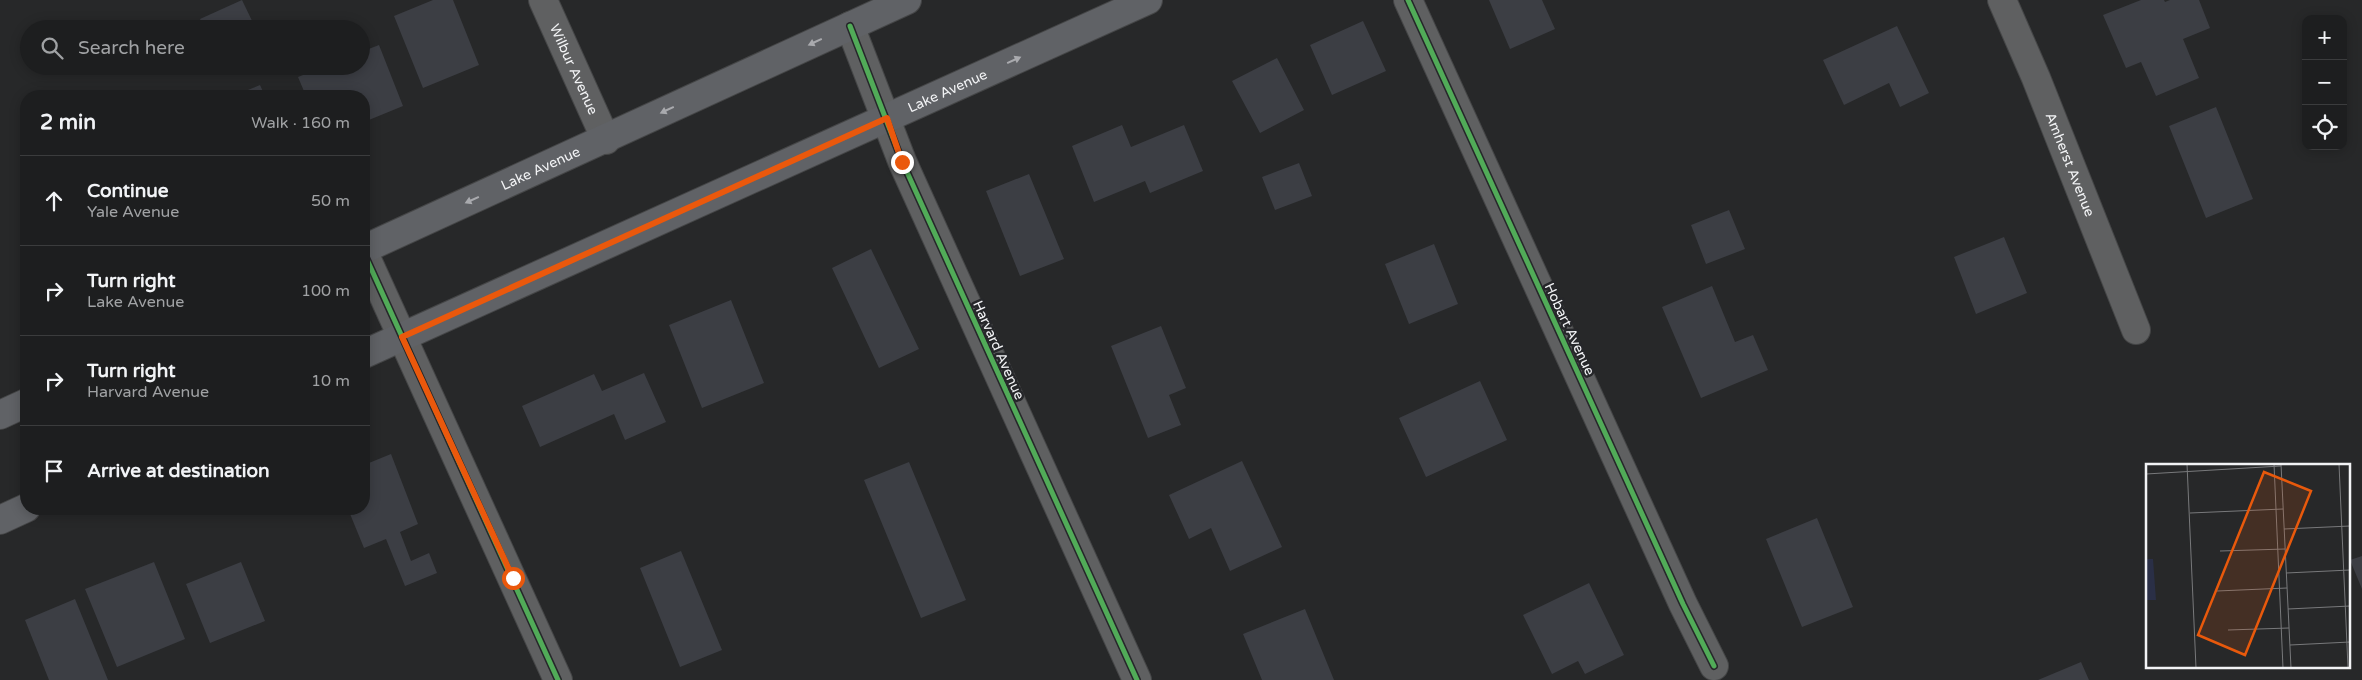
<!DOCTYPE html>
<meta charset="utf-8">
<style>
body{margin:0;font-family:"Varela Round",sans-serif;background:#252728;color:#f1f3f6}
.controls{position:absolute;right:15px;top:15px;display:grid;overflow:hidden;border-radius:10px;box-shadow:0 2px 12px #0003}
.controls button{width:45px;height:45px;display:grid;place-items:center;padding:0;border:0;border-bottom:1px solid #3b3c3d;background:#1d1e1f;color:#f1f3f6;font:25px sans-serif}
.stop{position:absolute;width:15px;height:15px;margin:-11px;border:4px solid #ea580c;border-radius:50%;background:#fff}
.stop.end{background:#ea580c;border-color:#fff;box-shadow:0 1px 5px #0008}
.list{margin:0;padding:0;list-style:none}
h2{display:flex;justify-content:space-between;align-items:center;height:65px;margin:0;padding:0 20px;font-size:21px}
h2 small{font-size:16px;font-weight:400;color:#a0a2a4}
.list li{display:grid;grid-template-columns:32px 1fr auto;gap:15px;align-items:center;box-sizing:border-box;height:90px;padding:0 20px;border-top:1px solid #3b3c3d}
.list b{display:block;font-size:19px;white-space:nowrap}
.list p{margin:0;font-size:16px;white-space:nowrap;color:#a0a2a4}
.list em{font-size:16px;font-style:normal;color:#a0a2a4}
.icon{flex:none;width:28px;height:28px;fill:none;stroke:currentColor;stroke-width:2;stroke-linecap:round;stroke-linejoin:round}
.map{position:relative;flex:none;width:2362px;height:680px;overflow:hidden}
.search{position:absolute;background:#1d1e1f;box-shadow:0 2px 12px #0003;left:20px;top:20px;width:350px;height:55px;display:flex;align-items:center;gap:12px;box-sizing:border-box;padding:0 18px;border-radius:28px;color:#a0a2a4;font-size:19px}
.panel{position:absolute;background:#1d1e1f;box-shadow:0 2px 12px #0003;left:20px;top:90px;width:350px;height:425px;border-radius:20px}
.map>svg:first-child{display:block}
.building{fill:#3c3e44}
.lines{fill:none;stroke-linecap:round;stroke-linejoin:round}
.minor-casing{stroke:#454647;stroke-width:30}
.major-casing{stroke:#454647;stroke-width:30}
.minor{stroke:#5f6061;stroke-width:28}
.major{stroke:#606266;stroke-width:28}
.cycleway-casing{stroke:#26272a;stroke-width:8}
.cycleway{stroke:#51ab58;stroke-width:5}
.oneway{fill:#a9aaae}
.route{stroke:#ea580c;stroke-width:6}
.labels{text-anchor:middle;stroke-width:5;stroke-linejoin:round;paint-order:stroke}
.street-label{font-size:14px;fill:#f2f3f5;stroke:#26272a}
.inset-road{fill:none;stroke:#78797b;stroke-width:1}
.view{fill:#e8590c;fill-opacity:0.15;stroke:#e8590c;stroke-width:2.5}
.inset-edge{fill:none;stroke:#f2f3f5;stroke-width:2.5}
</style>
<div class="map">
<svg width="2362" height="680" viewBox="0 0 2362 680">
<rect width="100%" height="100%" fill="#272829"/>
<path class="building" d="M242,0L256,29H205L200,19Z
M433,0H453L479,65L423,88L394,16Z
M1489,0H1542L1555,29L1510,49Z
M2141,0H2164L2165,2L2170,0H2199L2210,28L2183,39L2199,78L2156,96L2141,62L2126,68L2103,15Z
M1363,21L1386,71L1332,95L1310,45Z
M1897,26L1929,93L1900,107L1889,83L1844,105L1823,60Z
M379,45L403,106L364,122V96H306L298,77L326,66H361V52Z
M1277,58L1304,110L1260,133L1232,81Z
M260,85L265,96H233Z
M2216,107L2253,199L2206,218L2169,126Z
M1122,125L1131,147L1184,125L1203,171L1150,193L1145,181L1094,202L1072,146Z
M1299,163L1312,196L1275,210L1262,177Z
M1029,174L1064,259L1020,276L986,191Z
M26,204V223L20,207Z
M1729,210L1745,249L1706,264L1691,225Z
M2004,237L2027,293L1976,314L1954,257Z
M1434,244L1458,304L1409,324L1385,264Z
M871,249L919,349L879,368L832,268Z
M1712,286L1735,342L1753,335L1768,370L1701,398L1662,307Z
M731,300L764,383L702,408L669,325Z
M1161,326L1186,388L1169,395L1181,425L1148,438L1111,346Z
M644,373L666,422L625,440L614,414L540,447L522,406L594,374L602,391Z
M1480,381L1507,440L1426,477L1399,418Z
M391,454L418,524L400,532L411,561L429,553L437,573L405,586L386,539L364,548L348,509H364V465Z
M1242,461L1282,547L1230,571L1211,528L1189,539L1169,495Z
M909,462L966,600L921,618L864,480Z
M1817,518L1853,607L1802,627L1766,539Z
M681,551L722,650L680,667L640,568Z
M2362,556V589L2350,560Z
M154,562L185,639L117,667L85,589Z
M241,562L265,621L210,643L186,584Z
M1589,583L1624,655L1585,674L1578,661L1552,674L1523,615Z
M75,599L108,680H49L25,620Z
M1305,609L1334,680H1262L1243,634Z
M2081,662L2089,680H2038Z"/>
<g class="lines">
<defs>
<g id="minor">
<path id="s1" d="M543,0L606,140"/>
<path d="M1408,0L1683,604L1714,666"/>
<path id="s2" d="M2002,0L2036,78L2136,330"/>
<path d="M850,26L902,161L1137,680"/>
<path d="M364,253L558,680"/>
</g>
<g id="major">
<path id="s3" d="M364,249L907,0"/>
<path id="s4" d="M364,354L1148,0"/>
<path d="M0,415L26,403"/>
<path d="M0,520L26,508"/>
</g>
</defs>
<use href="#minor" class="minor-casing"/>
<use href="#major" class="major-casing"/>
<use href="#minor" class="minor"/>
<use href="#major" class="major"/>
<defs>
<path id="cycleway" d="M1408,0L1683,604L1714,666
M850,26L902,161L1137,680
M364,253L558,680"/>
</defs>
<use href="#cycleway" class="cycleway-casing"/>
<use href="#cycleway" class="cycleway"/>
</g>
<defs><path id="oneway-solid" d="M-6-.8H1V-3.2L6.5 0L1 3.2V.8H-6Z" transform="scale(1.25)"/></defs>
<g class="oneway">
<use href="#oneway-solid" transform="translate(815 42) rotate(155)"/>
<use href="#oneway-solid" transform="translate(1014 60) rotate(-24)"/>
<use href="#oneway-solid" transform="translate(667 110) rotate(155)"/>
<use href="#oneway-solid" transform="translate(472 200) rotate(156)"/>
</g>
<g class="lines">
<path class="route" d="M513,578L402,337L887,118L902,162"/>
</g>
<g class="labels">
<g class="street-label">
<text dy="5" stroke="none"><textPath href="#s1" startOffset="76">Wilbur Avenue</textPath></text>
<text dy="5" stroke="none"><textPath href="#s4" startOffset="640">Lake Avenue</textPath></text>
<text dy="5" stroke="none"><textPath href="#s2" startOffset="178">Amherst Avenue</textPath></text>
<text dy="5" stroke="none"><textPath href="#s3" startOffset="194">Lake Avenue</textPath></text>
<text transform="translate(1570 329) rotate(65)" y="5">Hobart Avenue</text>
<text transform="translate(999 350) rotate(66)" y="5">Harvard Avenue</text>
</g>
</g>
<g transform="translate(2146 464)">
<rect width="204" height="204" fill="#272829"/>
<path d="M0,95H7L10,136H0Z" fill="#2a2f46"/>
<path class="inset-road" d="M41,0L50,204M128,0L137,204M135,0L145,204M193,0L202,204M0,10L135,2M44,49L137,45M138,65L204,62M74,87L139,85M140,109L204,106M71,127L141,124M142,145L204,142M82,166L143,164M144,181L204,178"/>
<path class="view" d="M118,8L165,27L99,191L52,171Z"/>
<rect width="204" height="204" class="inset-edge"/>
</g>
</svg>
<div class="controls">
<button>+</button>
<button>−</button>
<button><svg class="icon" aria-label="locate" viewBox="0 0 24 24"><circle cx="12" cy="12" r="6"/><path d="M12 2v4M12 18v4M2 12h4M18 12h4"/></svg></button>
</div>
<div class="stop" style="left:513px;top:578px"></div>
<div class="stop end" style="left:902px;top:162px"></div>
<div class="search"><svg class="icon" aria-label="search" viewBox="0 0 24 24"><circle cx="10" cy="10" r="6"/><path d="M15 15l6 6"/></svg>Search here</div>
<section class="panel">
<h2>2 min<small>Walk · 160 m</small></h2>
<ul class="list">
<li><svg class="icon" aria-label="ahead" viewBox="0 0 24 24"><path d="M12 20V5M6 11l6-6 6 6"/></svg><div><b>Continue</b><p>Yale Avenue</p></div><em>50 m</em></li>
<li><svg class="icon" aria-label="right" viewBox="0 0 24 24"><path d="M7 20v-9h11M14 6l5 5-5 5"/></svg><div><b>Turn right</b><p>Lake Avenue</p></div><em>100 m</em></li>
<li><svg class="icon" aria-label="right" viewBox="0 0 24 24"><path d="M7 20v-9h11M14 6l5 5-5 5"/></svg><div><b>Turn right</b><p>Harvard Avenue</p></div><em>10 m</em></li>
<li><svg class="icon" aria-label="arrive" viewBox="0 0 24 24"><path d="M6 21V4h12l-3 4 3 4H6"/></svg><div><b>Arrive at destination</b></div></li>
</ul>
</section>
</div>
